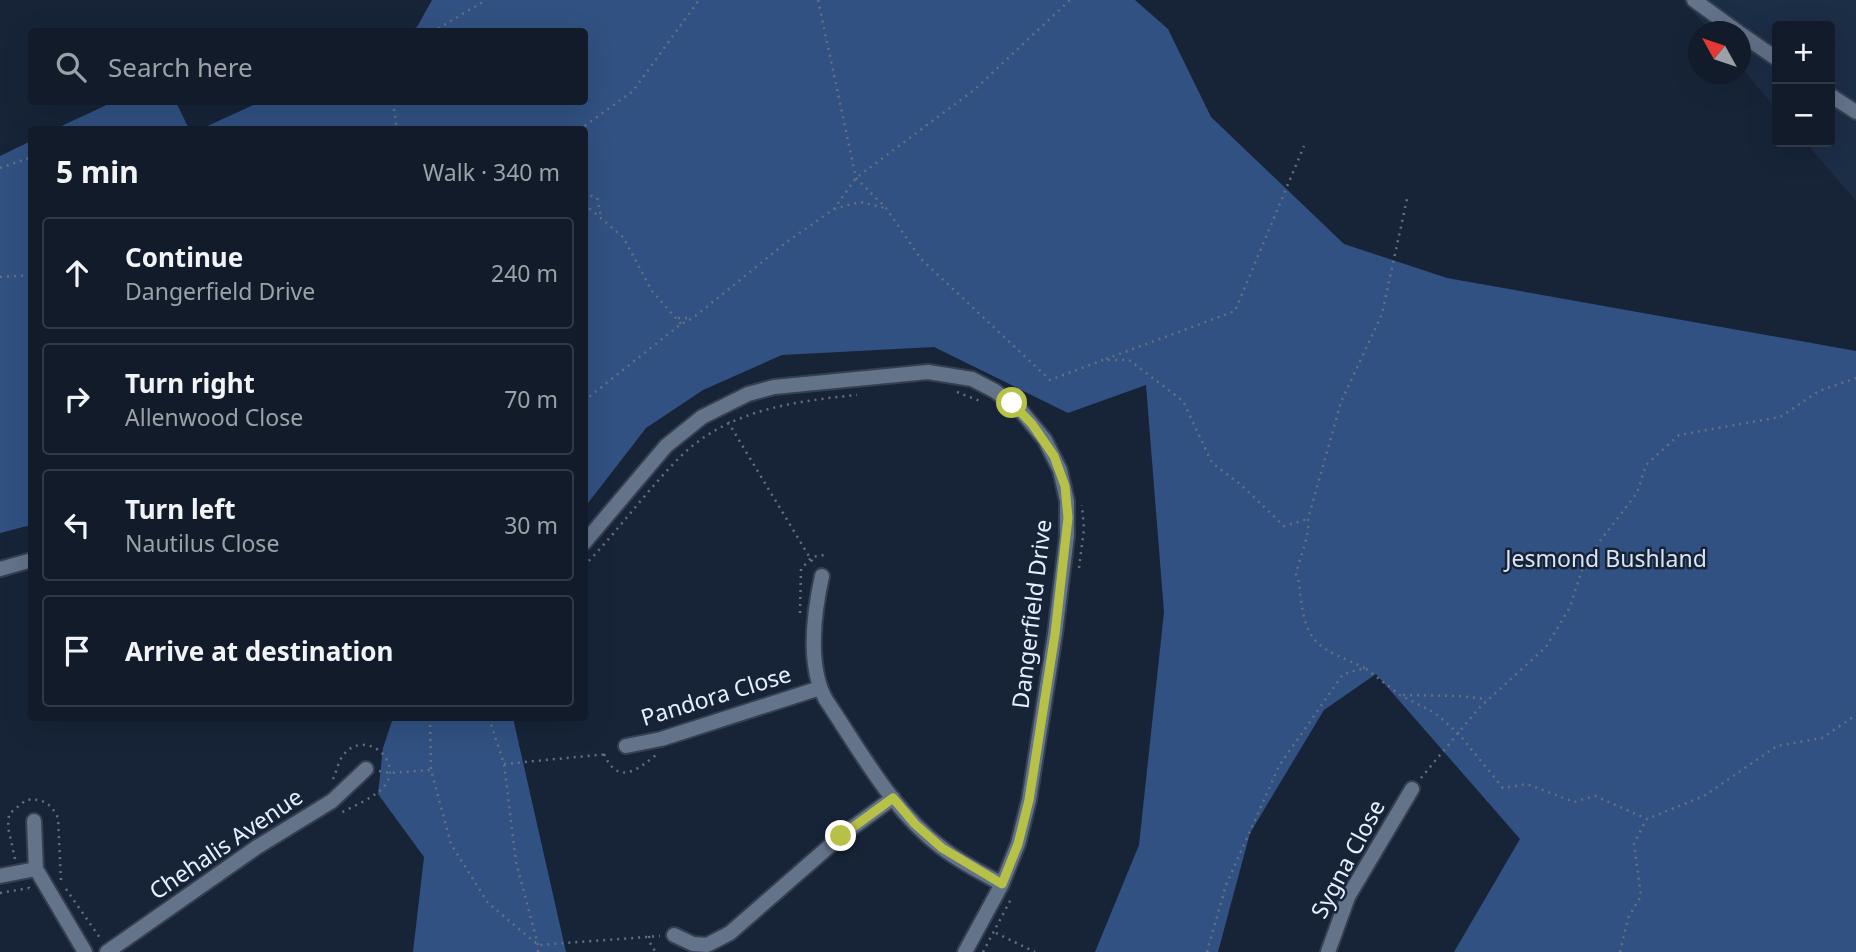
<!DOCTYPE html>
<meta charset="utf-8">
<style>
body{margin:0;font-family:"Noto Sans",sans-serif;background:#1e2836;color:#f1f3f6}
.controls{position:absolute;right:21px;top:21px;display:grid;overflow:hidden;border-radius:7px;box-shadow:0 7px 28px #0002}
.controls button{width:63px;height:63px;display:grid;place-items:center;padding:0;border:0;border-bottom:2px solid #303947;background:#111b2a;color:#f1f3f6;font:35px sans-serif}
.compass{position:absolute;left:1688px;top:21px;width:63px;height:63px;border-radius:50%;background:#111b2a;box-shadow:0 7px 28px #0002;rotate:310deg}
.stop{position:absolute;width:21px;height:21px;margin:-16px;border:5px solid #b8c147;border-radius:50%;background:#fff}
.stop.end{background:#b8c147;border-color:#fff;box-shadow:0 2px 7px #0008}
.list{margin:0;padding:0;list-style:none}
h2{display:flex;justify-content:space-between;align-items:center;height:91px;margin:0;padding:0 28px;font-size:30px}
h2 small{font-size:23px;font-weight:400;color:#9ca1a8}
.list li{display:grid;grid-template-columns:46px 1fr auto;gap:21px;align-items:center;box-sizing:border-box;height:112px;margin:0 14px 14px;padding:0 14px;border:2px solid #303947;border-radius:7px}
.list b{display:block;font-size:26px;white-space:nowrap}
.list p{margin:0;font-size:23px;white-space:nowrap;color:#9ca1a8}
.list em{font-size:23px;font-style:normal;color:#9ca1a8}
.icon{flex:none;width:38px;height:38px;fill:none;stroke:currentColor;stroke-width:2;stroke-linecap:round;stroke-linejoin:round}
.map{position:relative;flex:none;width:1856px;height:952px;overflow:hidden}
.search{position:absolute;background:#111b2a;box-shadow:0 7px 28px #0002;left:28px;top:28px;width:560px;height:77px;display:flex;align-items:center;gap:18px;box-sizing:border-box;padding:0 24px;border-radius:7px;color:#9ca1a8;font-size:26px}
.panel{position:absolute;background:#111b2a;box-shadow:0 7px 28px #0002;left:28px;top:126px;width:560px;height:595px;border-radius:7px}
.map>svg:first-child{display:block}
.built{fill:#1c2d46}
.forest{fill:#315182}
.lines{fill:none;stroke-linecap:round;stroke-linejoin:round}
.minor-casing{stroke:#353f50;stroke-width:18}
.path{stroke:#646f81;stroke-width:2.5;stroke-dasharray:2 5;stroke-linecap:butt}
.minor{stroke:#63738a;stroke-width:14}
.route{stroke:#b8c147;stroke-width:9}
.labels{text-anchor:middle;stroke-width:5;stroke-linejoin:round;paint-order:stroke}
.park-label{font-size:23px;fill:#dae4f4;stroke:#172438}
.street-label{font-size:23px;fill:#e6effd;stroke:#172438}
</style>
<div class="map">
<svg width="1856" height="952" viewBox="0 0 1856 952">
<rect width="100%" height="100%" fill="#172438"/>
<path class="built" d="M1683,0H1856V201L1805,142H1830V26H1777V110L1741,67V32L1710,31Z"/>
<path class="forest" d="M432,0H1135L1168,29L1211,117L1344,244L1447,278L1856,351V952H1454L1520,839L1376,674L1324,710L1250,833L1218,952H1095L1139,845L1164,612L1146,385L1068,413L934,347L782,355L703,390L646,428L585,507L584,130L201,129L260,102H584V32L408,31L417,27Z
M113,102H176L189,129H55Z
M31,141V525L0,533V156Z
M393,718H513L566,952H413L424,857L378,794L383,748Z"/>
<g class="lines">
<defs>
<path id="minor" d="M1694,0L1738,32
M1741,34L1777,59
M1830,95L1856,112
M584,543L666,446L702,417L748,394L774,387L928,372L972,379L995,391L1022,412L1045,440L1060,470L1067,501V536L1055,634L1029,800L1018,844L1002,884L965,952
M0,569L32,560
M822,576C814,612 807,666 826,700C860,750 892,811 942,848C960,862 982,873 1002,884
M626,746L661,739L820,688
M34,821L36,869L85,952
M0,876L36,869
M674,935L693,944L707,945L730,933L841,836L893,798
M107,952L257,847L332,801L366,769
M1328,952L1348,897L1412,789"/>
</defs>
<use href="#minor" class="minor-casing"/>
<path class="path" d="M818,0L856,178L886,208L921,259L1050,380L1103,360H1129L1183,401L1212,463L1240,484L1284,526L1308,519
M432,32L486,0
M393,102L397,130
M579,130L633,91L699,0
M0,168L32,157
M584,193L597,198L601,216
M584,204L623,237L652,291L681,324
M834,209L860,202L885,208
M0,277L32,275
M678,318H692
M1106,359L1235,311L1304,146
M957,392L980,401
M584,401L681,324L693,318L788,241L834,209L856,178L974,90L1070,0
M728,422L815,566
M584,566C618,531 647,490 681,456C728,410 795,401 857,395
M1079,568L1084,529L1082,505
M800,613L801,569L812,557L824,555
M1365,668C1325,649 1307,649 1301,600C1299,589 1301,584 1296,574C1300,557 1310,535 1308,519L1341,402L1382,314L1407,199
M1403,695L1459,696L1487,699
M430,718L431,770L451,844L488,903L538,945L660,936
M489,718L504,764L516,862L538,945V952
M604,754C618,786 637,770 656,755
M504,764L608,754
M379,771L390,773L431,770
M1421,778L1478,709L1546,647L1570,607L1582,570L1600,541L1637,493L1646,465L1679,435L1780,417L1819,391L1856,378
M333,779C337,771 338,761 344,754C364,730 402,758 386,784C377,797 353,806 339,814
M15,859L8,827L9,814L26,800C42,798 51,803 58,818L61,881
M66,889L100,938
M0,893L29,888L31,890
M996,933L1035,952
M649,936L651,946L656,952
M983,952L1011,899
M1207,952L1226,885L1279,766L1343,674L1365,668L1400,695L1435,713L1458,733L1503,788L1527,784L1574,802L1595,796L1647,819L1704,796L1777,746L1822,738L1856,715
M1620,952L1628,918L1641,896L1634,844L1646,820"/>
<use href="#minor" class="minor"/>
</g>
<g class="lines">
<path class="route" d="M841,836L893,798L915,824L942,848L1002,884L1018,844L1029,800L1055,634L1068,518L1065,486L1054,456L1032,424L1012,403"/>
</g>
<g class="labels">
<g class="park-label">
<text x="1606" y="567">Jesmond Bushland</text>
</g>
<g class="street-label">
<text transform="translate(1032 614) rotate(-83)" y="8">Dangerfield Drive</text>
<text transform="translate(716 696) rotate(-17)" y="8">Pandora Close</text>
<text transform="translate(226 844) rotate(-34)" y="8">Chehalis Avenue</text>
<text transform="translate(1348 859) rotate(-62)" y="8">Sygna Close</text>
</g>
</g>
</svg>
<div class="controls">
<button>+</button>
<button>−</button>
</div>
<svg class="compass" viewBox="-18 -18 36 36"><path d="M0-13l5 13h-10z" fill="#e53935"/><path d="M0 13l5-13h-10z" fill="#9ca1a8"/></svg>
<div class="stop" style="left:1012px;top:403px"></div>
<div class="stop end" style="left:841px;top:836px"></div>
<div class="search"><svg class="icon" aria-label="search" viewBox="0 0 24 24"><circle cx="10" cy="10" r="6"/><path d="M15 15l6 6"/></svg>Search here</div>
<section class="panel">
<h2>5 min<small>Walk · 340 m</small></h2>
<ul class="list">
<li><svg class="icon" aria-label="ahead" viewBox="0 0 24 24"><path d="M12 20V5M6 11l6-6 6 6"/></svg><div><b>Continue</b><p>Dangerfield Drive</p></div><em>240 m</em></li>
<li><svg class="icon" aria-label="right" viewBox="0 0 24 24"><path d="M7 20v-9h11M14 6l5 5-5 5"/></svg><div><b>Turn right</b><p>Allenwood Close</p></div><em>70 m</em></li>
<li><svg class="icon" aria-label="left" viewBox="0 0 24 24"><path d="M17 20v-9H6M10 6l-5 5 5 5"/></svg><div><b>Turn left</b><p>Nautilus Close</p></div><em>30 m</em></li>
<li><svg class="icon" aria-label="arrive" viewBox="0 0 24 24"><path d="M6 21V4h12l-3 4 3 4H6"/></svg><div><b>Arrive at destination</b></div></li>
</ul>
</section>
</div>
